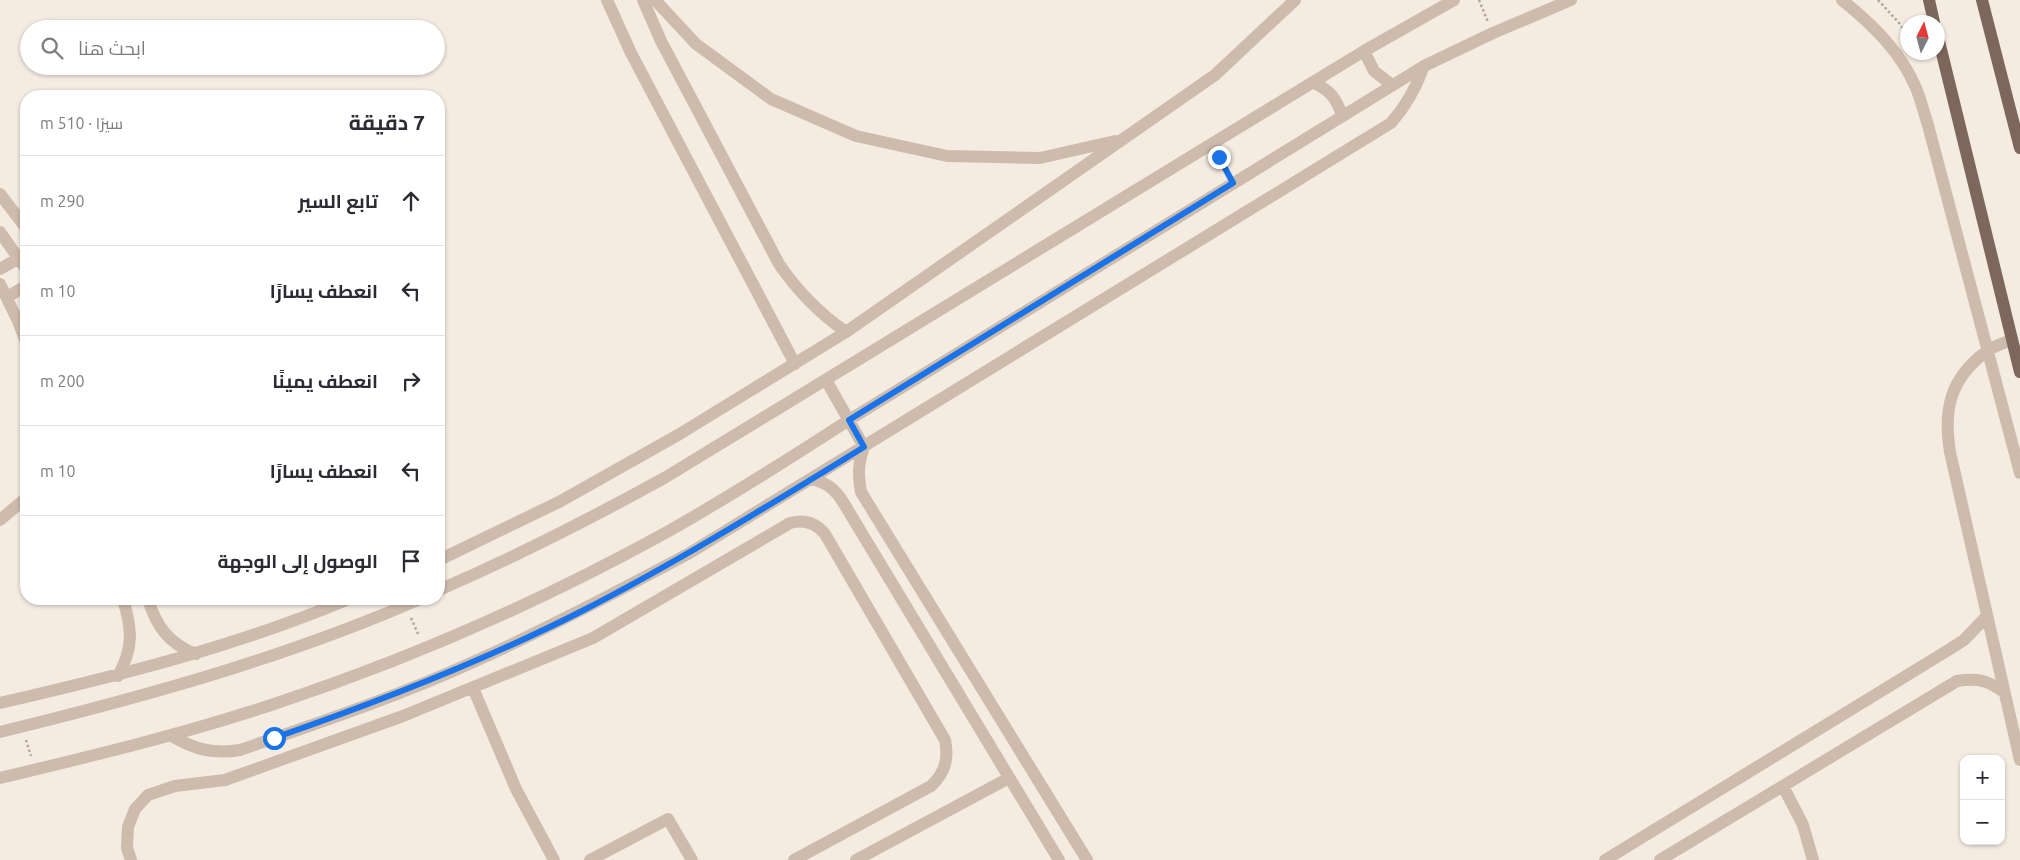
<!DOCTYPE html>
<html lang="ar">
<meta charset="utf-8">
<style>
body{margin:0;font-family:Ubuntu,Cairo,sans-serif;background:#f7f7f7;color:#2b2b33;direction:rtl}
.controls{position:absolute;right:15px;bottom:15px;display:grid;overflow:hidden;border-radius:10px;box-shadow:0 1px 4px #0004}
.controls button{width:45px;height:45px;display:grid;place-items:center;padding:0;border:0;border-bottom:1px solid #e1e1e2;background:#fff;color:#2b2b33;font:25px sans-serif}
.compass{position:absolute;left:1900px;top:15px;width:45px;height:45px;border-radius:50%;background:#fff;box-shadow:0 1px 4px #0004;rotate:6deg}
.stop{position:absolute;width:15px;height:15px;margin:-11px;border:4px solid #1a73e8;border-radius:50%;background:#fff}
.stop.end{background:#1a73e8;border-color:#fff;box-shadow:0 1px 5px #0008}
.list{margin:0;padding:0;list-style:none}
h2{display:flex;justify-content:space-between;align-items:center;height:65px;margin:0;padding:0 20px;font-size:21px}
h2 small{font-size:16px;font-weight:400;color:#7c7c81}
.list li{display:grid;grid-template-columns:32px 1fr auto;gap:15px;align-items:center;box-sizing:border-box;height:90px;padding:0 20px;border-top:1px solid #e1e1e2}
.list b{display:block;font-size:19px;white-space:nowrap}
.list em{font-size:16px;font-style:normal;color:#7c7c81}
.icon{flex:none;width:28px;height:28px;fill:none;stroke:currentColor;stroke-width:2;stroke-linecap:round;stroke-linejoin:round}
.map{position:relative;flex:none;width:2020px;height:860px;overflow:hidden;direction:ltr}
.search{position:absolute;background:#fff;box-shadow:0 1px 4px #0004;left:20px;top:20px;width:425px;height:55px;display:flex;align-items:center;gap:12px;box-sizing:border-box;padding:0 18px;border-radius:28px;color:#7c7c81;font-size:19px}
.panel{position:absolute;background:#fff;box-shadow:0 1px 4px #0004;left:20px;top:90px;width:425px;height:515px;border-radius:20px;direction:rtl}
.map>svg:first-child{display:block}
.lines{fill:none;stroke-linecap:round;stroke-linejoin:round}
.path{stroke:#b9a596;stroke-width:2.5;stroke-dasharray:2.5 2.5;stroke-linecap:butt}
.minor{stroke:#cdbbac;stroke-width:12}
.major{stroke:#7d675c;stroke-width:12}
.route{stroke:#1a73e8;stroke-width:6}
</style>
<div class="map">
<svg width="2020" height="860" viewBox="0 0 2020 860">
<rect width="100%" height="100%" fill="#f4ebe1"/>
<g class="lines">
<path class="path" d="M1479,0L1488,22
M1878,0L1900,24L1908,37
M1916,52L1918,56L1922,57L1927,52
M1218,154L1227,172
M411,618L419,636
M26,740L31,756"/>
<path class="minor" d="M607,0L631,53L795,364
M643,0L661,41L779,264C798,292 819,313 846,332
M655,0L696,44L771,99L856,136L947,156L1040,158L1115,141
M1842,0C1872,24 1901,52 1916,88C1921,100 1924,113 1928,125L2020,473
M1364,51L1374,71L1392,85
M1314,83C1330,90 1337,99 1342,116
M0,194L26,228
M0,232L26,269
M0,269L26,254
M0,284L18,321L26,342
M7,297L26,286
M2012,340C2003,343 1994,346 1987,351C1950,378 1943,410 1950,452L2020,760
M826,380L864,447C858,463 858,475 861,492L1087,860
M812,479C827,483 835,489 843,502L1059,860
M0,520L26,498
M439,560L559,502L678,435L846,332L1215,75L1295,0
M439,590C517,556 592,518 666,477L1364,51L1454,0
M148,599C156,626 169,644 196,654
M118,676C134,647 132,629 123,599
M473,688L516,789L554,860
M0,703C121,675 234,647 349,599
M0,732C143,697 285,658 420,599
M172,736C195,750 214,754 240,750C318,723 396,697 471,663C545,630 616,592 688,554L1391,123C1407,105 1416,88 1424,66
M0,778C92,756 184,734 274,704C410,659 542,601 667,532C729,497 789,459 849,420L1424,66L1493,33L1571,0
M1783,786L1803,825L1813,860
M131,860L127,848L128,827L135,809L148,795L175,786L225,780L403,716L593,638L790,523C805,519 816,523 825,534L945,740C949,759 945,773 931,786L794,860
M590,860L668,819L692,860
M856,860L1009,778
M1605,860L1950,649L1964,640L1987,616
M1660,860L1957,681C1978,678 1987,680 2004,692"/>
<path class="major" d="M1929,0L1934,22
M1982,0L2020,148
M1938,37L2020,372"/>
</g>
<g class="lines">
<path class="route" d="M274,738C378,702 482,662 580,612C678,562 771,504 864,447L849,420L1233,183L1219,157"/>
</g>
</svg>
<div class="controls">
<button>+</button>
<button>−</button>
</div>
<svg class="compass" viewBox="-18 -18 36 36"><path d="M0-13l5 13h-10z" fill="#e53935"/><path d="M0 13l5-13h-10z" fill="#7c7c81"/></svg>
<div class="stop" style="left:274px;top:738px"></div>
<div class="stop end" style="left:1219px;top:157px"></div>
<div class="search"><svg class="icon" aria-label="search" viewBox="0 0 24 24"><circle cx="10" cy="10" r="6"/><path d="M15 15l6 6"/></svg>ابحث هنا</div>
<section class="panel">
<h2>7 دقيقة<small>سيرًا · 510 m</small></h2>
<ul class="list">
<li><svg class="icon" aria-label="ahead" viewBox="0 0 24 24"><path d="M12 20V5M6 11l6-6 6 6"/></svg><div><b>تابع السير</b></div><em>290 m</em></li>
<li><svg class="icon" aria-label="left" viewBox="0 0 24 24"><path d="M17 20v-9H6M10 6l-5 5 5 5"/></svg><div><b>انعطف يسارًا</b></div><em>10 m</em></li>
<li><svg class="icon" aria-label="right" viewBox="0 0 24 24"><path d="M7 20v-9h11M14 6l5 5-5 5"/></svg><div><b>انعطف يمينًا</b></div><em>200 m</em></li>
<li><svg class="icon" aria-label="left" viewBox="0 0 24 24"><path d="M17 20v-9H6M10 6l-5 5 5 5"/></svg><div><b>انعطف يسارًا</b></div><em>10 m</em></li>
<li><svg class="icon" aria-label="arrive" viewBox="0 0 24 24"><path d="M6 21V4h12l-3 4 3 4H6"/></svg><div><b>الوصول إلى الوجهة</b></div></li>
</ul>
</section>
</div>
